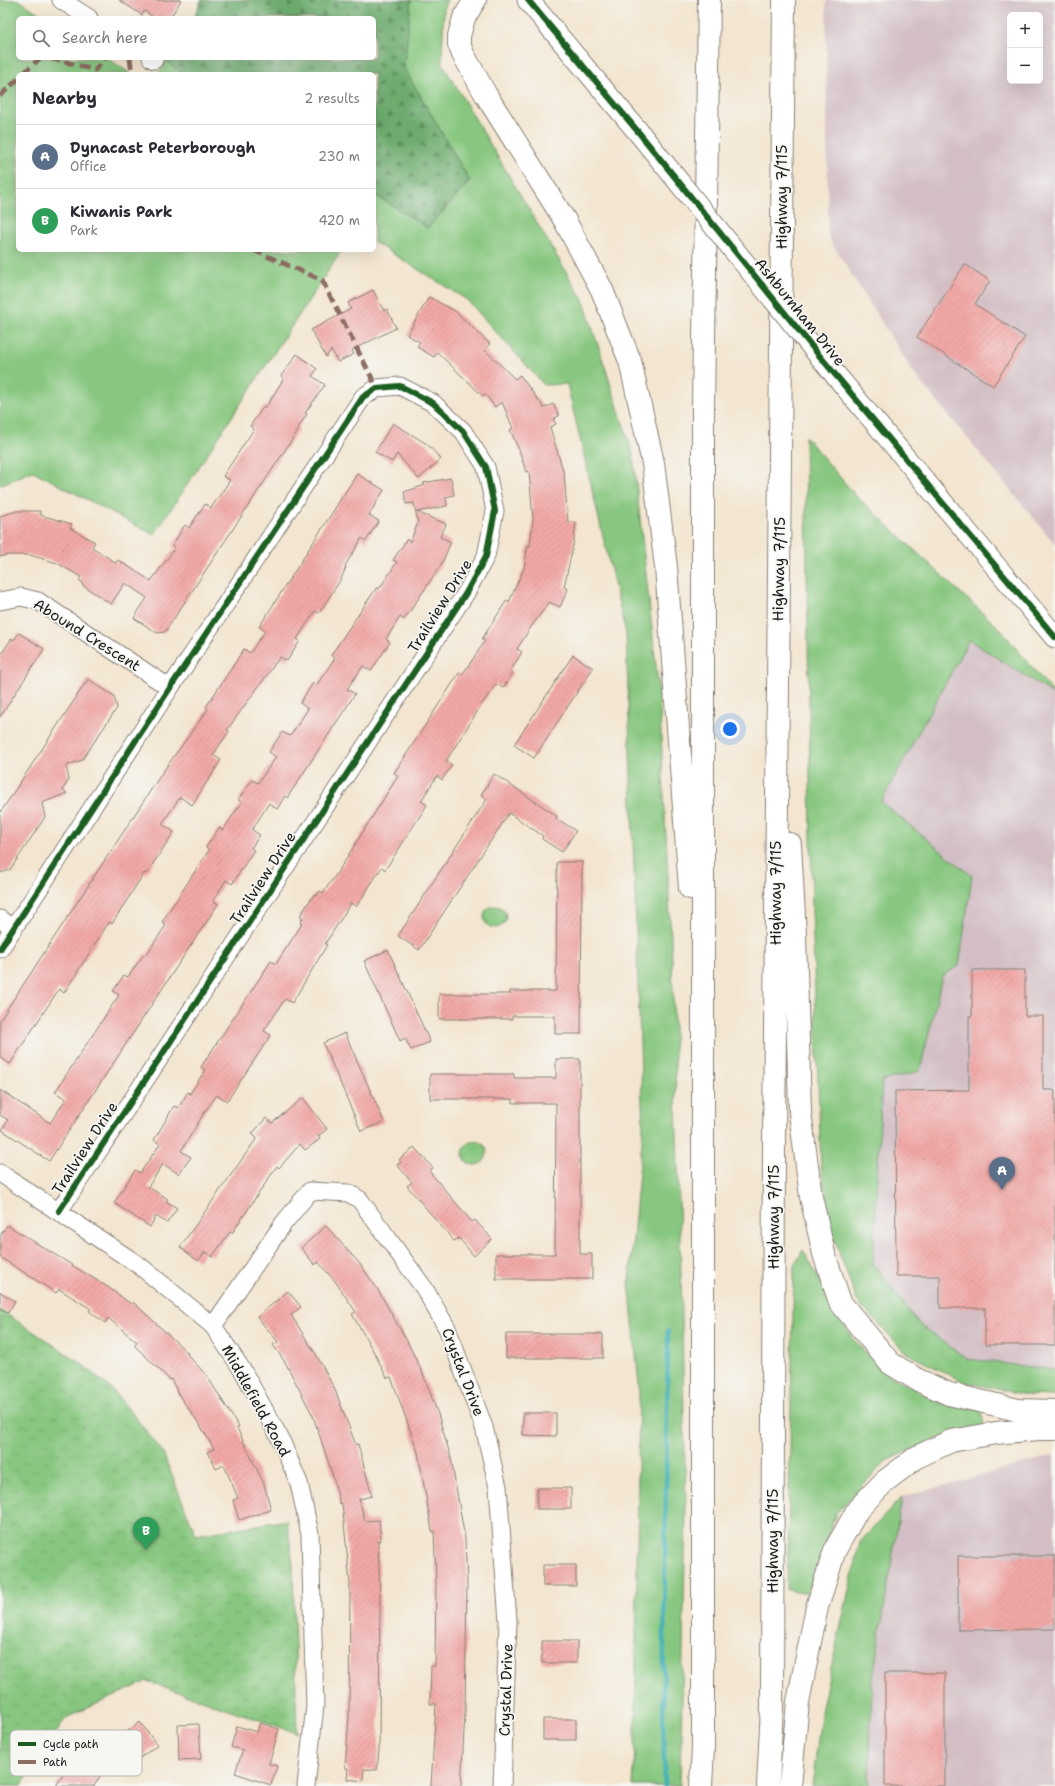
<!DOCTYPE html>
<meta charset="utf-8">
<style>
body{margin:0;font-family:"Shantell Sans",sans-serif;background:#f2f2f3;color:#2b2b33}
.controls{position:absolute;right:12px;top:12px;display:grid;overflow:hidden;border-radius:6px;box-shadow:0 4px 16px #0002}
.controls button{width:36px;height:36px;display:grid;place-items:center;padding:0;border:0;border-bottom:1px solid #e1e1e2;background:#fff;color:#2b2b33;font:20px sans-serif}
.you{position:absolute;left:730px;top:729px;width:14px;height:14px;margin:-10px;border:3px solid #fff;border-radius:50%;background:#1a73e8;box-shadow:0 0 0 6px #1a73e833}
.badge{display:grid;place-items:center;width:26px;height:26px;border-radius:50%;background:#d1495b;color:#fff;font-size:13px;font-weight:700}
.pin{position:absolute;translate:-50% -33px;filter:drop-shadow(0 1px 2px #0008)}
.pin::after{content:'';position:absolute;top:21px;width:14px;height:12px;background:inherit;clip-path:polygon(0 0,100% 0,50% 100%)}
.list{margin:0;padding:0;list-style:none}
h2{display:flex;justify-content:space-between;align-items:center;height:52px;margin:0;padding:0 16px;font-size:17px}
h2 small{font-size:13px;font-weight:400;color:#7c7c81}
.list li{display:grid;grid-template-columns:26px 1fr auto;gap:12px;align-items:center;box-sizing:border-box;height:64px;padding:0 16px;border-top:1px solid #e1e1e2}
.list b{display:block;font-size:15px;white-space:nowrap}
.list p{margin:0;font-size:13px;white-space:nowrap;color:#7c7c81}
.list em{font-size:13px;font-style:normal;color:#7c7c81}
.icon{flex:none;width:22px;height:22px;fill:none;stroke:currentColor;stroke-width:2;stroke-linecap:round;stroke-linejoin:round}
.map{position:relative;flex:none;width:1055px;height:1786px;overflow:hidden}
.search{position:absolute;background:#fff;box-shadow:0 4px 16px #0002;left:16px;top:16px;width:360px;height:44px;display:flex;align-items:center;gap:10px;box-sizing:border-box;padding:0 14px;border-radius:6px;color:#7c7c81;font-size:15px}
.panel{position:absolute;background:#fff;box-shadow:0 4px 16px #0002;left:16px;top:72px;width:360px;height:180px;border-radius:6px}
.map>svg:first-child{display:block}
.industrial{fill:#d2bec4;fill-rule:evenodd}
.grass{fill:#87c77f;stroke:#52724e}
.forest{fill:url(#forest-firs);stroke:#446445}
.park{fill:url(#park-crowns);stroke:#52724e}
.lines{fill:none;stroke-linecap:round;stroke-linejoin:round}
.stream{stroke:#40b1b7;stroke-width:4.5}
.building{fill:url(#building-hatch)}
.minor-casing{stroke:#888076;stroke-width:19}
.major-casing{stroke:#888076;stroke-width:23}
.highway-casing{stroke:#888076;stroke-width:24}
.minor{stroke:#fff;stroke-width:17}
.major{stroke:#fff;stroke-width:21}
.highway{stroke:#fff;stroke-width:22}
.major-bridge-casing{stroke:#888076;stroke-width:23;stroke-linecap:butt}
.major-bridge{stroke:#fff;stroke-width:21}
.quiet{stroke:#8d6e63;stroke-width:5;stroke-dasharray:10 5;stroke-linecap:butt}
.cycleway-casing{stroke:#f6f6f2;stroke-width:8}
.cycleway{stroke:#1b5e20;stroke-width:6}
.labels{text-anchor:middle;stroke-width:3.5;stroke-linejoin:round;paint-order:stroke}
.street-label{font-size:15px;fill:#1c1c1c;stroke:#f6f6f2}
.key{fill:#f6f6f2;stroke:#b5b5b2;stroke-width:1}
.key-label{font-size:11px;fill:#1c1c1c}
</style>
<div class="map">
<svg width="1055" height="1786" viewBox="0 0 1055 1786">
<defs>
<pattern id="forest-firs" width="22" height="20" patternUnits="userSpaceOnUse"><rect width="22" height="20" fill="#6dac6e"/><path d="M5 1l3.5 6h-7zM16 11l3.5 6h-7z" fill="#598b5a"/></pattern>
<pattern id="park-crowns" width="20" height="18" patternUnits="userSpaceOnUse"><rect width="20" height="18" fill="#87c77f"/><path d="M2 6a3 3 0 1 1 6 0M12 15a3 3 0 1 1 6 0" fill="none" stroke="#74aa6d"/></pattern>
<pattern id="building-hatch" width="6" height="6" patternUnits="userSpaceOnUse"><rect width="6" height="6" fill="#f2a9a7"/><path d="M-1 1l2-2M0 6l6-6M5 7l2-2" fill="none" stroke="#cf918f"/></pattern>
</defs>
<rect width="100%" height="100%" fill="#f6f6f2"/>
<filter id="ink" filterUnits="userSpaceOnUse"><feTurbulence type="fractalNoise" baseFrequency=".025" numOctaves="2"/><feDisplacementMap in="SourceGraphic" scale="8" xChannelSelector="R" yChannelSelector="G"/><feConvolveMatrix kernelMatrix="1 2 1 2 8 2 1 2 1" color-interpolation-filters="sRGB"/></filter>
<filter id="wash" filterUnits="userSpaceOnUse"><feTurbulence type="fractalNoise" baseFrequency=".012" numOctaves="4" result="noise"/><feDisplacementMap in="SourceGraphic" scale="16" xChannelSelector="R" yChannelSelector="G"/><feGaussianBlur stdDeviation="0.9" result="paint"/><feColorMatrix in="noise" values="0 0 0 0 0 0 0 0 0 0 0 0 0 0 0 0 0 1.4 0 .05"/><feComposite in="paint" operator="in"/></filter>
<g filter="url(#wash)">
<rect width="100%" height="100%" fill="#f3e5cf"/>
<path class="industrial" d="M826,0H1055V544L915,375L828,237ZM1010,15H1040V81H1010Z
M969,640L1055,696V1370L967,1359L920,1325L873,1264L882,1081L920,1071L942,976L972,876L881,803Z
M1055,1455V1786H869L872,1684L902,1497Z"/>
<path class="grass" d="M0,0H19L46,18H18V58H107L131,74H18V250H342L154,535L33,471L0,485Z
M411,0H447L444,7L442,63L584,302L633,454L659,694L672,958L681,1274L686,1512L680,1786H633L635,1748L639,1385L629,1282L643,1130L626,633L567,384L544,385L467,300L374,242V194L428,228L470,181L404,68Z
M166,61L184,74H158Z
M805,436L855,495L1001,630L1055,695L969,640L881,802L972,876L959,966L942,976L920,1071L882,1081L873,1264L920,1325L967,1359L1055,1370V1396L1026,1395L964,1382L906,1353L857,1301L835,1241L821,1169L812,908Z
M803,1250L852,1338L885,1373L944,1405L981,1409L984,1424L939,1438L886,1461L836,1513L807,1594L787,1590L794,1266Z
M902,1497L872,1684L869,1786H812L822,1707L860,1542Z"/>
<path class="forest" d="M201,0H411L404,68L470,181L428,228L374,194V74H184L166,61L169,58H374V18H194Z"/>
<path class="park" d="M484 917a11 11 0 1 1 22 0a11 11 0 1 1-22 0Z
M463 1153a12 12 0 1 1 24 0a12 12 0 1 1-24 0Z
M0,1310L78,1361L114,1391L162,1451L196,1535L287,1520L293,1565L297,1733L147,1681L66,1718L21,1786H0Z"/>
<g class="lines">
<path class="stream" d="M665,1786L663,1720L668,1331"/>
</g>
<g id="blocks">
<path class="building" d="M119,0H181L170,18H155L144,11L142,15Z
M965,264L990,281L975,304L1025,337L993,386L917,337Z
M373,290L384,311L387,309L396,328L352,350L354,354L338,362L331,350L326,357L311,330L351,309L348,303Z
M429,297L455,311L490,344L485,350L515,379L520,375L544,408L553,404L559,416L553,419L556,424L550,427L564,474L568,522H576L573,546L564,587L568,589L560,607L549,602L531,627L517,649L522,652L510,671L513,673L503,688L496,684L484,701L446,761L452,765L442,780L437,776L421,801L427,805L385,870L382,867L356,907L351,903L325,944L327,945L292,1003L285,999L264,1031L271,1035L227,1101L217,1095L206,1110L181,1151L191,1157L179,1174L163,1164L148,1187L168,1199L166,1201L177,1208L167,1223L156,1216L150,1227L114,1203L135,1170L140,1173L160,1144L154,1140L167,1118L174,1106L178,1108L188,1092L190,1094L205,1070L201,1067L271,961L276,964L302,924L300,923L303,918L300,916L314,894L317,896L320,891L323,893L339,870L398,776L394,773L415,741L459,673L462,675L485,641L482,639L507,600L509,602L524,568L528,545L530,546L533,519L529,471L526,472L520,452L510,430L513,428L502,402L495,407L485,394L483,396L437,352L434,357L417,347L420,342L407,335Z
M297,354L317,369L312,376L325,385L305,413L307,414L298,428L299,429L165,632L157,633L134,618L147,598L125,583L111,604L82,585L83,583L79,580L81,577L57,563L30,555H7L0,557V516L17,511H40V515L72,524L70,528L95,542L92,547L116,563L118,560L151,581L175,548L172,546L185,525L189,528L205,504L211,508L230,480L223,476L254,429L250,426L264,406L266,407L284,378L281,376Z
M393,423L427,444L441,459L419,479L397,454L392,462L375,452Z
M357,474L384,490L369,515L379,521L366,541L362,538L345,566L346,567L341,579L319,613L315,611L297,639L300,641L287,661L280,657L227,730L229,731L213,755L221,760L192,805L180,797L162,824L174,832L146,874L144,873L112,924L109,922L64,993L59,989L10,1064L0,1057V1020L164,770L208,709L206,707L244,649L250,653L265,631L259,627Z
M451,478L454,495L446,497L447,506L417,512L446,524L440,537L451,542L441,565L404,620L400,617L386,639L390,642L371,671L363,666L347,689L355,694L287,798L285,796L277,809L269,803L252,830L260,835L251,848L254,850L232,884L226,880L213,901L218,904L49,1161L2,1130L8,1120L0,1115V1090L50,1123L66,1099L55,1092L119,995L113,991L124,975L128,977L144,954L146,955L166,925L162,922L209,850L206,847L219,828L223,830L242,802L238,800L252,780L258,783L276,757L269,752L282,732L290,736L308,709L300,703L313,683L317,685L324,674L335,658L331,655L377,587L379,589L397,562L393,560L407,539L410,542L418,523L414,503L406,504L404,492L425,485L423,483Z
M19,633L44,649L0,717V656L12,638L14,640Z
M573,655L593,668L534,758L514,745Z
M88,679L114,696L117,708L82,760L66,766L69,780L62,790L67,793L42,803L45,817L10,870L0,873V813Z
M494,774L557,816L556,818L576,831L562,852L542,839L543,836L509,813L419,950L398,936L487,799L481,795Z
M557,862H582L581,1034H555V1016H512V1019H439V994H510V991H556Z
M388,950L430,1042L411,1050L405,1038L400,1041L364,961Z
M972,970H1025V1016H1043V1090H1055V1345H985V1308H940V1276H896L895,1091L969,1090V1016H972Z
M345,1033L384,1122L361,1131L323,1043Z
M556,1059H580V1254H592V1279H496V1254H555L556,1103H513V1099H430V1074H514V1078H556Z
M303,1098L327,1129L318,1136L320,1139L305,1150L300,1144L279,1168L277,1166L232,1233L230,1232L212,1257L205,1252L198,1261L180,1247L257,1138L252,1134L266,1118L272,1123Z
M414,1147L433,1168L429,1171L472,1222L475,1220L492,1239L474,1256L459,1238L454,1241L407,1186L412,1182L397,1165L401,1162L399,1160Z
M7,1225L109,1288L131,1304L133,1302L188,1353L187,1354L207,1376L239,1427L237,1428L264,1484L271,1510L239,1520L233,1500L238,1498L224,1465L216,1469L207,1452L214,1449L200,1425L180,1397L171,1379L170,1380L134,1345L137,1342L108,1318L105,1323L89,1311L91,1309L59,1289L56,1293L0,1257V1236Z
M326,1226L360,1264L378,1290L407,1341L423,1374L438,1414L451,1458L465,1539L467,1583L465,1713L461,1786H431L436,1704H430L431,1666H435L436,1581L434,1531H432L418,1452L391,1377L387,1378L375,1354L352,1314L356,1312L335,1281L318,1262L315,1265L301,1248Z
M288,1291L301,1307L291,1315L317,1356L335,1390L356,1445L358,1444L372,1496L359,1499L365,1521L379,1520L381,1540L378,1541L380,1596L379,1750L377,1770L364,1769L363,1781L347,1779L348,1768H345L349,1717L350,1583L342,1503L340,1504L332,1473L313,1416L285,1362L273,1345L278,1342L257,1317Z
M0,1292L15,1301L8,1313L0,1308Z
M506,1334H603V1358H506Z
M523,1413H556V1436L523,1435Z
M537,1488H571V1509H537Z
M958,1556H1055V1629L958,1630Z
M543,1565H576V1586H543Z
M542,1641H577V1663H542Z
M885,1673H945V1786H885Z
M543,1719H576V1740H543Z
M140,1722L157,1745L140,1758L127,1741L105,1774L103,1772L94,1786H56L86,1739L100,1749L104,1743L109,1746Z
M260,1723L279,1729L269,1764L277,1766L271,1785L235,1773L243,1750L231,1747L237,1726L257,1732Z
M199,1724L201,1759L179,1760L178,1725Z"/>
</g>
</g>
<g filter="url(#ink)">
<use href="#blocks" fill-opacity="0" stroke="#888076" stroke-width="1"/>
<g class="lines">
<defs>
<path id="minor" d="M61,0L89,18
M151,58L154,60
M0,601L21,597L38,601L170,688
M0,919L13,928
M0,949L170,688L363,397L377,388L400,386L433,403L463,431L486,467L495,511L486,556L466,593L59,1211
M0,1173L140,1266L213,1326L243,1371L280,1438L299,1483L310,1534L315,1706L306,1786
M213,1326L283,1224L310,1191L349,1193L360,1200L424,1288L447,1328L484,1427L498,1487L508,1621L502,1786"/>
<path id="major" d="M528,0L640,134
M818,354L1055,637"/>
<path id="highway" d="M475,0L464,18L459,36V44L463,54L486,95L564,219L602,290L630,361L653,463L666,567L690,888
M790,844L795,935L800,1112L811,1197L824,1254L840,1302L890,1363L918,1380L949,1394L1018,1410L1055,1411
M701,1786L703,1748V408L709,0
M768,1786L772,1707L774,1144L784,0
M790,1786L798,1702L817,1607L835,1550L858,1509L885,1481L917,1457L951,1441L996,1433L1038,1429H1055"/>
</defs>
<use href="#minor" class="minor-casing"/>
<use href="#major" class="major-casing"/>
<use href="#highway" class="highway-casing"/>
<use href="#minor" class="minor"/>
<use href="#major" class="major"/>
<use href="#highway" class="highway"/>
<defs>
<path id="major-bridge" d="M640,134L818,354"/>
</defs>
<use href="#major-bridge" class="major-bridge-casing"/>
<use href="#major-bridge" class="major-bridge"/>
<path class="quiet" d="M50,58L95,70L105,58
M130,58L132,74
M23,74L40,58
M0,96L18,79
M253,250L322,280L377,388"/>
<defs>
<path id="cycleway" d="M528,0L640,134L818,354L1055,637
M0,949L170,688L363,397L377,388L400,386L433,403L463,431L486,467L495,511L486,556L466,593L59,1211"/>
</defs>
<use href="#cycleway" class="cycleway-casing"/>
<use href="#cycleway" class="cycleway"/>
</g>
</g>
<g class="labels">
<g class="street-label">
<text transform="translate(782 197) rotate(-90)" y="5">Highway 7/115</text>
<text transform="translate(800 312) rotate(51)" y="5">Ashburnham Drive</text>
<text transform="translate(779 569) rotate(-89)" y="5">Highway 7/115</text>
<text transform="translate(440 606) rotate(-58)" y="5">Trailview Drive</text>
<text transform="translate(87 635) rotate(32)" y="5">Abound Crescent</text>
<text transform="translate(263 878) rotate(-57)" y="5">Trailview Drive</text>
<text transform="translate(776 893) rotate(-90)" y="5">Highway 7/115</text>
<text transform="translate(85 1148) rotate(-57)" y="5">Trailview Drive</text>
<text transform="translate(774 1217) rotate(-90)" y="5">Highway 7/115</text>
<text transform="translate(463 1372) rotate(69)" y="5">Crystal Drive</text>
<text transform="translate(256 1401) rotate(61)" y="5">Middlefield Road</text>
<text transform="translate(773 1541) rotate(-90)" y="5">Highway 7/115</text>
<text transform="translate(506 1690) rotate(-88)" y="5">Crystal Drive</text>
</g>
</g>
<rect x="10" y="1730" width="132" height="46" rx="6" class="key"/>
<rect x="18" y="1742" width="18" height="4" fill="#1b5e20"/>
<rect x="18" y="1760" width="18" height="4" fill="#8d6e63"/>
<g class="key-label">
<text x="43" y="1748">Cycle path</text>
<text x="43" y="1766">Path</text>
</g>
</svg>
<div class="controls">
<button>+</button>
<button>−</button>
</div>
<div class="you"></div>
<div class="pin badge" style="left:1002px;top:1190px;background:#5c6f8a">A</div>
<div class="pin badge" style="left:146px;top:1550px;background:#2e9e5b">B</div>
<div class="search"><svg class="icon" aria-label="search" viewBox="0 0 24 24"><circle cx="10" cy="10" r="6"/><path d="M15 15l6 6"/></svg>Search here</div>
<section class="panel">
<h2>Nearby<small>2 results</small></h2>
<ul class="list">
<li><span class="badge" style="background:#5c6f8a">A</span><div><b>Dynacast Peterborough</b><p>Office</p></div><em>230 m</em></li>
<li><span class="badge" style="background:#2e9e5b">B</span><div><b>Kiwanis Park</b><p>Park</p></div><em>420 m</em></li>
</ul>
</section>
</div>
